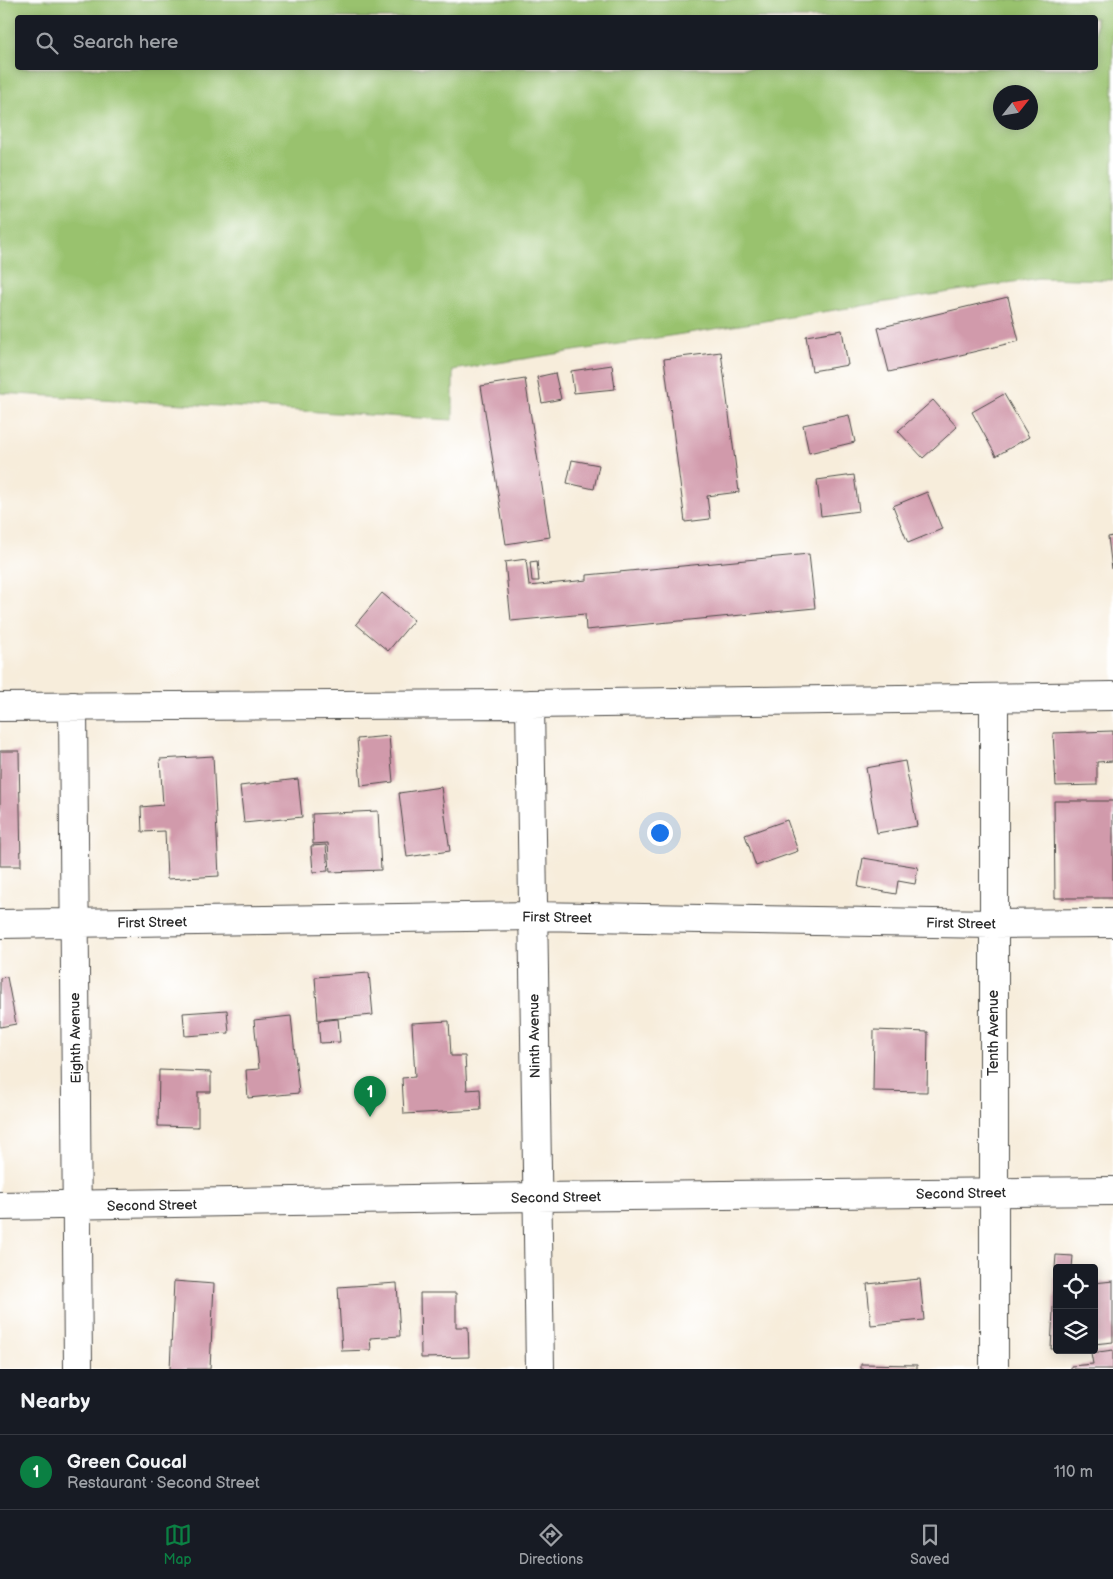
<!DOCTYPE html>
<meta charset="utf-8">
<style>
body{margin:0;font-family:"Balsamiq Sans",sans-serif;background:#242831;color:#f1f3f6}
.controls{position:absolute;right:15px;bottom:15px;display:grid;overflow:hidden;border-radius:5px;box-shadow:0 2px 12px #0003}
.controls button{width:45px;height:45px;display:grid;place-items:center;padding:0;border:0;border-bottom:1px solid #363941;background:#171b24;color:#f1f3f6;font:25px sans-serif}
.compass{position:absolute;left:993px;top:85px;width:45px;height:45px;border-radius:50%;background:#171b24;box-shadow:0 2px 12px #0003;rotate:59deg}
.you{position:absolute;left:659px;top:832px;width:18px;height:18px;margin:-12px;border:4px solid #fff;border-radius:50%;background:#1a73e8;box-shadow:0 0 0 8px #1a73e833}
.badge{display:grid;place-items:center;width:32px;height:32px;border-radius:50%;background:#0b8043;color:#fff;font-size:16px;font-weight:700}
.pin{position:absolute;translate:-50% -41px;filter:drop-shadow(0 1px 2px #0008)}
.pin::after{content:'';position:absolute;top:26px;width:18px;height:15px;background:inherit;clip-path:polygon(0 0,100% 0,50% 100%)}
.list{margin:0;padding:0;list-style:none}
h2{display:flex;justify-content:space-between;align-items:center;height:65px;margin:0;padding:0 20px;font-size:21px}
h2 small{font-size:16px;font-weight:400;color:#9ea1a6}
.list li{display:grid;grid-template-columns:32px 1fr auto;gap:15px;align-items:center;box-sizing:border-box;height:75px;padding:0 20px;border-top:1px solid #363941}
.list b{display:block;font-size:19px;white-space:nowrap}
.list p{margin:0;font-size:16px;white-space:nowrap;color:#9ea1a6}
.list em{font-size:16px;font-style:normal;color:#9ea1a6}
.icon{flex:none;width:28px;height:28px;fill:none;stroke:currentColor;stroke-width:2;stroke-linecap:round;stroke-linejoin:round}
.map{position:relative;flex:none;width:1113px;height:1369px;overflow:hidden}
.search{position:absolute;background:#171b24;box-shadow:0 2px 12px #0003;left:15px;right:15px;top:15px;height:55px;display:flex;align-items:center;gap:12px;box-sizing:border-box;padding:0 18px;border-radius:5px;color:#9ea1a6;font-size:19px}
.sheet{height:140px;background:#171b24}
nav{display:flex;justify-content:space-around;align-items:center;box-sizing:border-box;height:70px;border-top:1px solid #363941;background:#171b24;font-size:14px;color:#9ea1a6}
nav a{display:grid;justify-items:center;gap:2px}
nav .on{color:#0b8043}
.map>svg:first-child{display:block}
.green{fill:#99c26e;stroke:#62764c;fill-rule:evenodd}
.building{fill:#d19aab}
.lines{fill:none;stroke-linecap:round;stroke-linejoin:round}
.minor-casing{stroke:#4a4845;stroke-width:30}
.minor{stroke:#fff;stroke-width:28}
.labels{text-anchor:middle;stroke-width:4;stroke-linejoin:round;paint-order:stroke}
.street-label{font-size:14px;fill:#2b2b2b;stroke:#fff}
</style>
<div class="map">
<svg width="1113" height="1369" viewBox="0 0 1113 1369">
<rect width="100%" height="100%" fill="#fff"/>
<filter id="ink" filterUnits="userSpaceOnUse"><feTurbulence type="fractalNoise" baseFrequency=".02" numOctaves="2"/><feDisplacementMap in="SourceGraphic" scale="10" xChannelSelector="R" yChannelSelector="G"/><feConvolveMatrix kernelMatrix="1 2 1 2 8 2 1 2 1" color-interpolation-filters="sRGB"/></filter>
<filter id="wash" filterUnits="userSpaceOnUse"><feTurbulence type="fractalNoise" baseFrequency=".0096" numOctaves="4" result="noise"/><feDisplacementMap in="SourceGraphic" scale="20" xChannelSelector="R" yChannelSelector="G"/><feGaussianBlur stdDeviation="1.12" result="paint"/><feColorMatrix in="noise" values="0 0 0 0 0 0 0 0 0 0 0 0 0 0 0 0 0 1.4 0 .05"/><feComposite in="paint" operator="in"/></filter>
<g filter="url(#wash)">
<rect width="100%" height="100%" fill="#f7eddb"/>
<path class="green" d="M0,0H1113V280L1039,278L453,370V420L0,393ZM18,18H1096V68H18ZM1000,92H1030V122H1000Z"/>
<g id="blocks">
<path class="building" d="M1008,297L1019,341L889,372L878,328Z
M842,330L848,365L812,371L806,336Z
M721,352L739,492L707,496L710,519L685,522L664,359Z
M612,365L615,389L574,393L571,371Z
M555,373L561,399L542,403L537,377Z
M525,379L550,537L506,544L481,386Z
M1004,394L1029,437L996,456L972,412Z
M933,400L957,427L923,458L898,431Z
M849,415L855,442L809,453L803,425Z
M572,460L599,465L594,489L567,483Z
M854,475L859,511L821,516L817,480Z
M927,492L942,529L908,543L893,506Z
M1113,536V569H1112L1108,537Z
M809,554L815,608L586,630L585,614L511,621L505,562L526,559L529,586L587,580V575Z
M537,561L539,581H532L530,562Z
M382,593L414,620L388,651L356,624Z
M1113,731V761L1097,762V785L1056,786L1053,733Z
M389,736L393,782L361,786L357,739Z
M0,751H19L21,866H0Z
M213,756L219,876L167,879L165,831L142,832L141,807L163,805L160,759Z
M905,761L917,826L877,833L866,768Z
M298,779L302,817L244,823L240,786Z
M441,787L450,851L407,857L399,793Z
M1054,801H1113V898H1055Z
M378,811L381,870L330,872L328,843L313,844L312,814Z
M787,820L798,851L756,866L745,835Z
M326,845L328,871L313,872L311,846Z
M863,858L918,867L915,884L898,881L896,894L858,887Z
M369,973L373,1015L318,1020L315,977Z
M7,977L16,1024L0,1027V978Z
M227,1010L229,1033L185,1036L183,1013Z
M291,1016L299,1093L248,1098L246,1070L259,1069L254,1020Z
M338,1019L340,1042L320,1043L318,1021Z
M449,1021L451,1056H465L467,1090L480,1089L481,1110L404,1114L402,1078L415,1077L412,1023Z
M874,1030L928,1032L927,1092L873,1091Z
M159,1070L211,1072V1092H198V1127L158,1126Z
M1056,1255L1073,1256L1072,1268H1055Z
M1055,1272H1057V1349H1051Z
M920,1279L924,1320L871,1325L867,1284Z
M174,1281L214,1284L210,1369H170Z
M1113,1281V1342L1094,1344V1283Z
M397,1283L400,1336L370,1338L371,1350L342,1351L338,1287Z
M420,1293H456V1327H468L469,1357L421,1358Z
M1113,1350V1369H1071V1366L1093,1364L1091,1353Z
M861,1364L917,1365V1369H861Z"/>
</g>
</g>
<g filter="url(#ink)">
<use href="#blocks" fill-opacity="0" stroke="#4a4845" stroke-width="1"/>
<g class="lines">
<defs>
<path id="minor" d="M530,704L540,1369
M73,706L78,1369
M0,707L530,704L1113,696
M0,924L533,916L992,924L1113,923
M0,1206L536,1197L1113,1191
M994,1369V698"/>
</defs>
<use href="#minor" class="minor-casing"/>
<use href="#minor" class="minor"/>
</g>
</g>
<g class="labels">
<g class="street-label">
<text transform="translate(557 917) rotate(1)" y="5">First Street</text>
<text transform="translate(152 922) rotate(-1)" y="5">First Street</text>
<text transform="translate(961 923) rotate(1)" y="5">First Street</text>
<text transform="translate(993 1033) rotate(-90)" y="5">Tenth Avenue</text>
<text transform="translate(534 1036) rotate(-91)" y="5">Ninth Avenue</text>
<text transform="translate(75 1038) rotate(-91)" y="5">Eighth Avenue</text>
<text transform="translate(961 1193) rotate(-1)" y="5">Second Street</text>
<text transform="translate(556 1197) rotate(-1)" y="5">Second Street</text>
<text transform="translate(152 1205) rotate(-1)" y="5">Second Street</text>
</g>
</g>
</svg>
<div class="controls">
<button><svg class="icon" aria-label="locate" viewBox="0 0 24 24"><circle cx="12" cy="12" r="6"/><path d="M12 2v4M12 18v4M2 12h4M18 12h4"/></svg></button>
<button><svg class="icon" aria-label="layers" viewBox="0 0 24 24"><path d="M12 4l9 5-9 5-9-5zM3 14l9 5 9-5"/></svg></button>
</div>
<svg class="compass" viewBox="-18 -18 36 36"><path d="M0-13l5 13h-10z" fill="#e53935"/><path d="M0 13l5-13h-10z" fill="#9ea1a6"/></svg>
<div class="you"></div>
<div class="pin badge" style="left:370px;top:1117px">1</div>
<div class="search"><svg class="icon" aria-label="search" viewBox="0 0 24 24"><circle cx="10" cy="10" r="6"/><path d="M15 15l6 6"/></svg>Search here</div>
</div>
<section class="sheet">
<h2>Nearby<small></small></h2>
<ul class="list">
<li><span class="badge">1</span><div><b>Green Coucal</b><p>Restaurant · Second Street</p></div><em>110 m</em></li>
</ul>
</section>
<nav>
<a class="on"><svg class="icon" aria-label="map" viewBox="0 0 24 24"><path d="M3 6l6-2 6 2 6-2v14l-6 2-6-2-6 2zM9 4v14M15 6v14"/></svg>Map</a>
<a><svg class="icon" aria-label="directions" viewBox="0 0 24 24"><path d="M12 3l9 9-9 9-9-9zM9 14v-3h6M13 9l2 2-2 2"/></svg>Directions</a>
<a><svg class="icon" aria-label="saved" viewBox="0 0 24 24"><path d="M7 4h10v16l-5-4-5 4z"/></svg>Saved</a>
</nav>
